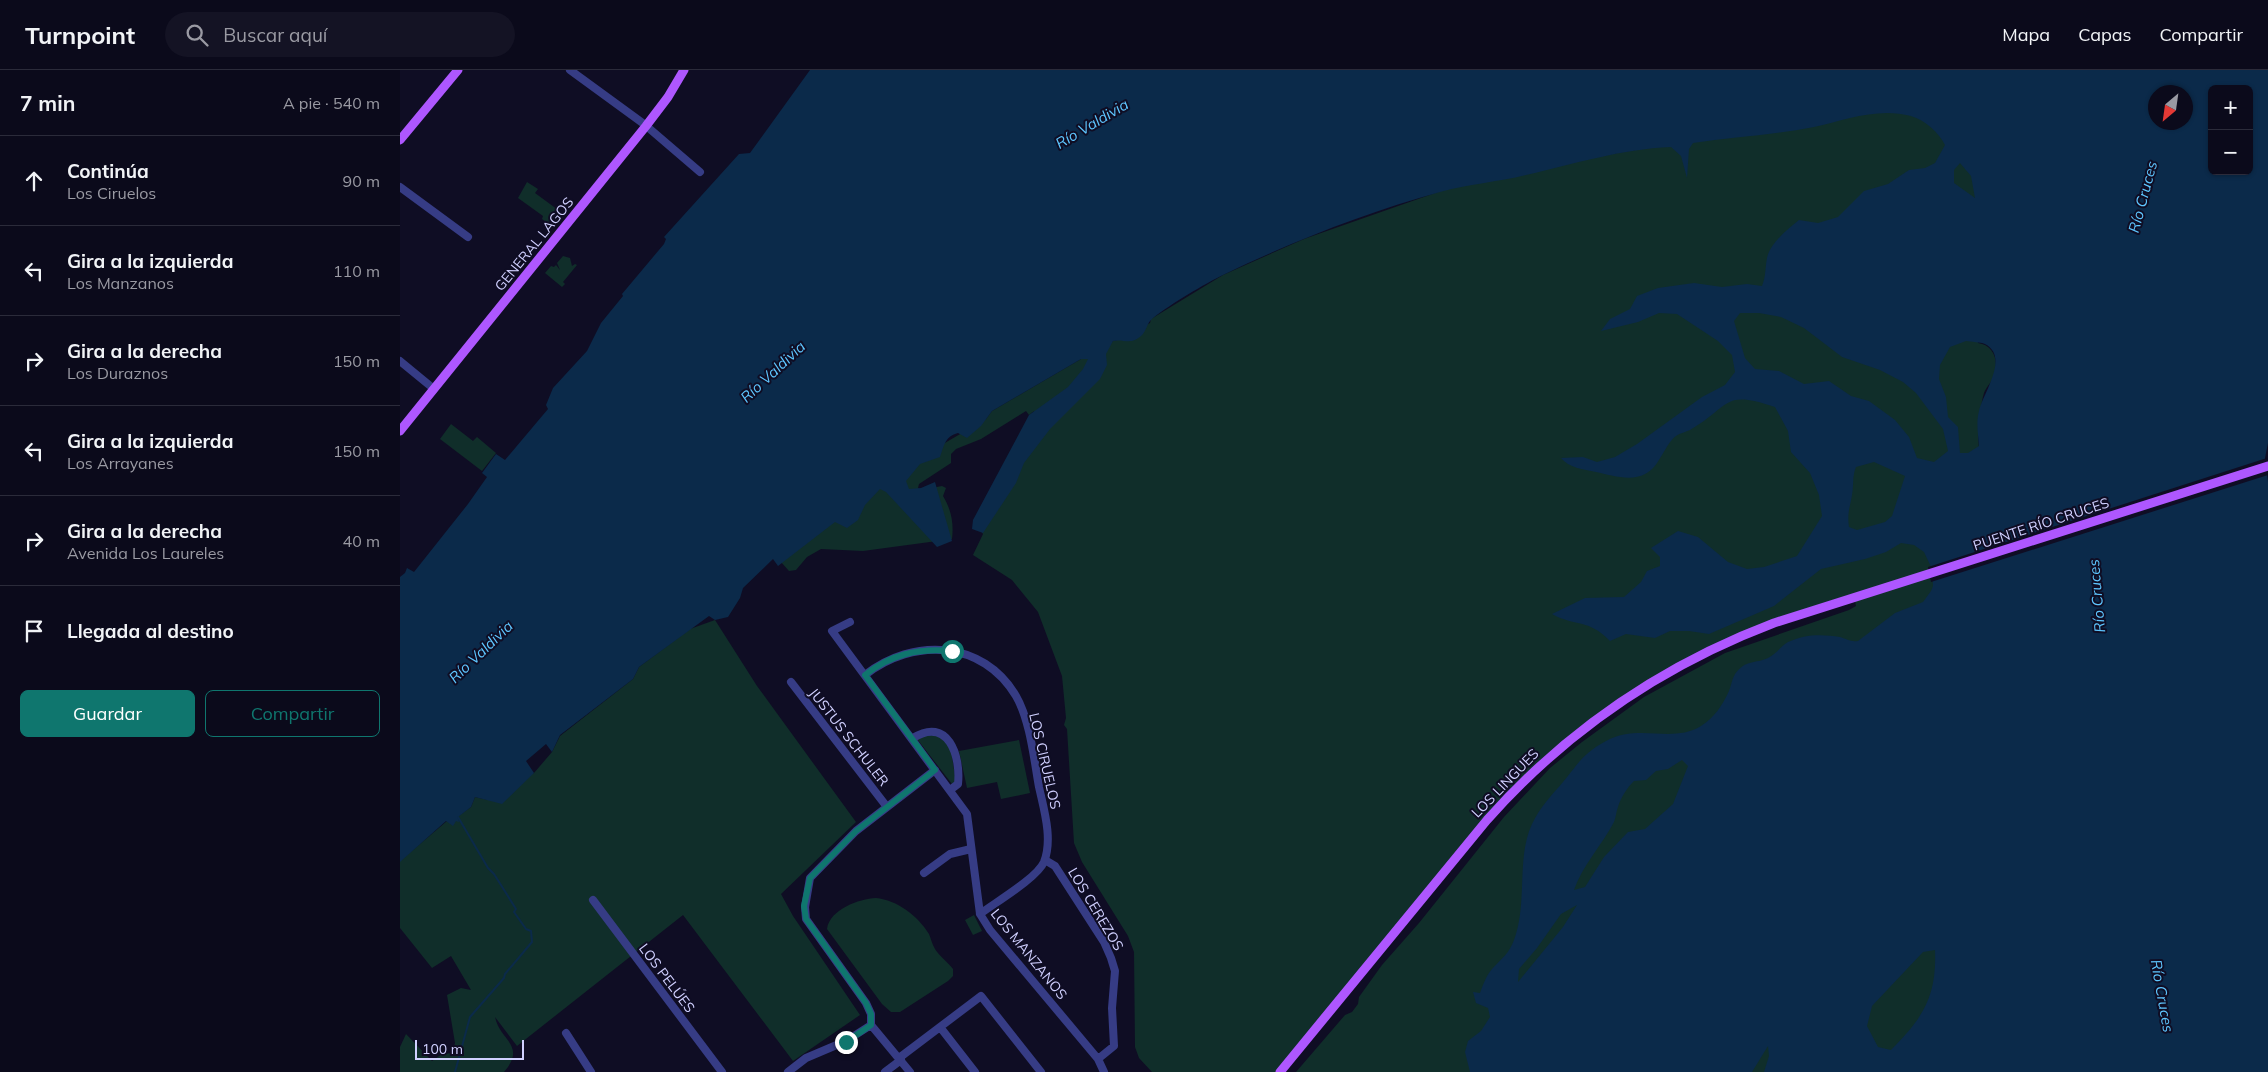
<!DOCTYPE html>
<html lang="es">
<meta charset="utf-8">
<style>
body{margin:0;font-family:Mulish,sans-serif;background:#141324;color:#f1f3f6}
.controls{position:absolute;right:15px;top:15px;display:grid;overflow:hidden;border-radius:8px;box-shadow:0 1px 4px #0004}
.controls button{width:45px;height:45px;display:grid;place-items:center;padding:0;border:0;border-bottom:1px solid #2b2b3a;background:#0b0a1b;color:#f1f3f6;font:25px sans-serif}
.compass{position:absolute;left:1748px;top:15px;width:45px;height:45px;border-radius:50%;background:#0b0a1b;box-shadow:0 1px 4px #0004;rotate:209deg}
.scale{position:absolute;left:15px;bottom:12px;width:109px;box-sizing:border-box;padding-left:5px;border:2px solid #d0d0ff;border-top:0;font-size:14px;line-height:18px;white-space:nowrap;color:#d0d0ff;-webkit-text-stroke:4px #0f0d24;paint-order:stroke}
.stop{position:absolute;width:15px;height:15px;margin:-11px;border:4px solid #0f766e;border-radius:50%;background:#fff}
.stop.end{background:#0f766e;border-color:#fff;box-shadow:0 1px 5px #0008}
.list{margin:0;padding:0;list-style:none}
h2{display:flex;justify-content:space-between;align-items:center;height:65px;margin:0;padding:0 20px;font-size:21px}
h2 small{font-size:16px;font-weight:400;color:#9a9aa3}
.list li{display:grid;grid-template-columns:32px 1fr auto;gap:15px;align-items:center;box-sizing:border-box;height:90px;padding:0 20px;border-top:1px solid #2b2b3a}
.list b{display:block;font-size:19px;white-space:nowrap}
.list p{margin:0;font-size:16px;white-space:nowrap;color:#9a9aa3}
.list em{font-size:16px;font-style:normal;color:#9a9aa3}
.actions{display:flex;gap:10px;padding:15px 20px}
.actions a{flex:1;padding:11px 0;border:1px solid #0f766e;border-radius:8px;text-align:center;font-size:18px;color:#0f766e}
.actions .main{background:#0f766e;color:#fff}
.icon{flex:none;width:28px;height:28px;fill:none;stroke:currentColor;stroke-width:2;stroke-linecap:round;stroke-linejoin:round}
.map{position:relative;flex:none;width:1868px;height:1002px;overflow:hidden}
header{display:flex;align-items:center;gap:30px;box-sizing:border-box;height:70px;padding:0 25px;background:#0b0a1b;border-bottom:1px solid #2b2b3a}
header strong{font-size:24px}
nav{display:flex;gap:28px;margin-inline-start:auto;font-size:18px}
.search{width:350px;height:45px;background:#141324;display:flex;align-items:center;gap:12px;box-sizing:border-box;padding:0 18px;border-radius:28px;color:#9a9aa3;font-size:19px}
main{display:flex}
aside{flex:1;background:#0b0a1b}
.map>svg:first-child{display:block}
.green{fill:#102e2a}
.water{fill:#0b2a4a;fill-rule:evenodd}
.pier{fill:#0f0d24}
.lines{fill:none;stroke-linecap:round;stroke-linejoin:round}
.stream{stroke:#0b2a4a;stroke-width:2}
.minor{stroke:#363c85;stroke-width:8}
.major{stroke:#ae57ff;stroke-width:9}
.route{stroke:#0f766e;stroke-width:6}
.labels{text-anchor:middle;stroke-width:4;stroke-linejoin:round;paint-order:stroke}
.street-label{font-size:14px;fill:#d0d0ff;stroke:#0f0d24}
.water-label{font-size:15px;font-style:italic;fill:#5ec6ff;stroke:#0f0d24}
</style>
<header>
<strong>Turnpoint</strong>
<div class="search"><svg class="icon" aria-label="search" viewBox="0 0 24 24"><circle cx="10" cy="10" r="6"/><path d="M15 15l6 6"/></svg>Buscar aquí</div>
<nav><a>Mapa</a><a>Capas</a><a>Compartir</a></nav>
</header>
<main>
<aside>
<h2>7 min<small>A pie · 540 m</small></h2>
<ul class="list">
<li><svg class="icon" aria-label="ahead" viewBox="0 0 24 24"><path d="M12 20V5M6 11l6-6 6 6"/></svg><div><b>Continúa</b><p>Los Ciruelos</p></div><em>90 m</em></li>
<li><svg class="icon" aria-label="left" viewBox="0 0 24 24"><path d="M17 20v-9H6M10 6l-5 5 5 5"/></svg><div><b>Gira a la izquierda</b><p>Los Manzanos</p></div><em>110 m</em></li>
<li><svg class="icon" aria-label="right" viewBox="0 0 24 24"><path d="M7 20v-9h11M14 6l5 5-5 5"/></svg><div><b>Gira a la derecha</b><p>Los Duraznos</p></div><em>150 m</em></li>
<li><svg class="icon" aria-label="left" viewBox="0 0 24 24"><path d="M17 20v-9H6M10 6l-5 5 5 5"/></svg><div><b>Gira a la izquierda</b><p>Los Arrayanes</p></div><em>150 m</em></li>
<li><svg class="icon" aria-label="right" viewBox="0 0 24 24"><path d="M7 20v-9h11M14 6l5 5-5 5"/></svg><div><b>Gira a la derecha</b><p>Avenida Los Laureles</p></div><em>40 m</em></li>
<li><svg class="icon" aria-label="arrive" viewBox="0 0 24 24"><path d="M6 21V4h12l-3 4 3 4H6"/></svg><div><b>Llegada al destino</b></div></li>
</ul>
<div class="actions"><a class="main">Guardar</a><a>Compartir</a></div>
</aside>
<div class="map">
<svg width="1868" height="1002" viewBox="0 0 1868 1002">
<rect width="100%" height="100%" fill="#0f0d24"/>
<path class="green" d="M1495,37L1523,40L1572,90L1576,128L1578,273C1594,275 1599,291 1594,306C1592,312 1586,317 1584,323C1580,336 1580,353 1578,366L1629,1002H896L945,945L952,942L958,934L959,927L982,895L1019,853L1104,747L1150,698L1182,672L1244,627L1325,583L1449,540L1456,536L1454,526L1448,525L1384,546L1220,631L1112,724L882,1002H752L739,988L735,977L734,882L728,866L682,792L674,773L667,659L664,655L666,648L662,606L638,542L612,510L573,485L583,464L580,459L634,341L629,345L626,341L581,369L556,379L551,384V393L519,414L518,418L521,420L542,416L546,418L543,426C551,439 554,453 552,469L463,481L421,479L407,487L396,500L389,501L381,492L464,420L586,349L592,341L681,289C693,288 706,281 713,271L721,269L750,253L751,249L823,205L904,169L1058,115L1217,83Z
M127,112L138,119L135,123L165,145L154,158L142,149L143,146L118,128Z
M163,186L170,188L172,196L175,194L177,195L163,212L165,214L162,217L145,203L151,196L154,197L156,195L160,200L157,193Z
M51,354L73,371L77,367L96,383L82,401L40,369Z
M315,550L357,616L456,752L381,824L393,846L460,945L393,991L283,845L117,976L95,947C100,971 127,975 104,1002H0V977L6,964L32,991L42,984L52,983L55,973L47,925L61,918L71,920L51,886L32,898L0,858V791L47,751L50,752L71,737L75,727L88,730L134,703L152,682L160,666L233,609L239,597L290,559Z
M521,665H542L550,674L556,712L552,714L517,669Z
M619,670L630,723L601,729L597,712L567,718L559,681Z
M476,828C497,830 518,846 529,864C531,869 532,874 535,879C539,886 548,892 553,899V906L548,911L500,942H491L482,934L427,859C430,839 459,829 476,828Z
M574,845L582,861L573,865L565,850Z"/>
<path class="water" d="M410,0H1868V373L1865,388L1868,412V1002H1364L1369,986L1368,976L1352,1002H1070L1065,982L1068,971L1081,961L1090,947L1088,938L1076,933L1073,922L1080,923C1083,915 1086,906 1092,899C1101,889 1109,884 1114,870C1128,833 1116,788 1132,754C1140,737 1151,726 1163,712C1179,693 1182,684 1206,671C1239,653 1272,674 1301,656C1314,648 1322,636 1329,621C1331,616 1332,609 1335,604C1346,589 1355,594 1368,588C1376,584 1381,576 1388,572C1405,564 1422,564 1440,567C1447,569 1450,572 1458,571L1495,543L1523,532L1531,521L1533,516L1532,499L1524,482L1514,475L1501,473L1486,482L1465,489L1421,499L1374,536L1309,564L1289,561H1270L1255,568L1226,564L1210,571C1188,548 1175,557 1152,544L1185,528L1224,527L1241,512L1247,501L1260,496V487L1251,478L1278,461L1298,467L1328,492L1347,499L1364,497L1397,486L1422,446L1419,425L1410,403L1391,382L1388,361L1375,337C1322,319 1331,336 1290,360C1286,362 1280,363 1276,366C1264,375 1260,397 1245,404C1231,412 1210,405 1196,402C1183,399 1169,398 1161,388L1183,387L1197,392L1215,387L1237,374L1302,327L1325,315L1335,302L1332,285L1318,271L1277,244L1259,243L1238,252L1201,261L1210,249L1230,239L1237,226L1258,218L1294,213L1322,217L1347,214L1362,216C1366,206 1365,198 1367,188C1370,173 1388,159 1399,150L1418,153L1438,147L1464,121L1488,114L1509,100L1525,98L1535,93L1545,75C1539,63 1525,50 1511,46C1478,37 1445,50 1414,57C1374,65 1333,67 1293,73L1289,79L1287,108L1281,86L1271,77C1221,79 1174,94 1126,105C1098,112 1068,114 1040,122C967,142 894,171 825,204C804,214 771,234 753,248C745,254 748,264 735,270C728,273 721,269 713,271L706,284L707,295L700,309L650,359L624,393L616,413L583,463L572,459L573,450L629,345L668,317L683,299L688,289H681L592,341L581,356L567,368L558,363C545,366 544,376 540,387L520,394L506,411L509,419L521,418L535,412L552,471L537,477L486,422L480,419L465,435L458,450L447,458L435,452L378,496L373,489L343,518L340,528L328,547L315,550L309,546L239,597L233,609L160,665L152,682L146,674L126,691L134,703L102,734L75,727L71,737L58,747L59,752L56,751L53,756L46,751L0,792V507L5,503L7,498L14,502L68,434L87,407L82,403L96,384L105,390L148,339L146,335L153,318L187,281L201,253L223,226L222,224L264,174L266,169L264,167L339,84L350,83ZM1812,19H1849V101H1812ZM1756,22H1786V52H1756ZM1560,93L1571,106L1575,128L1554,113V100ZM1340,243H1359L1381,247L1404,258L1442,287L1480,300L1503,312L1516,323L1543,359L1548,381L1534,392L1517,388L1509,367L1495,350L1469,331L1451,326L1429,311L1404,314L1379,301L1355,299L1345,288L1334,251ZM1566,271C1571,272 1580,272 1585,274C1610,287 1583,323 1579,341C1576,352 1578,364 1579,376L1568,383H1560L1558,357L1548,347L1546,327L1539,309L1540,295L1550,277ZM1474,392L1505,406L1492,446L1485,452L1457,460L1449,457C1447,443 1450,437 1452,425C1454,414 1452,407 1456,397ZM1282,690L1288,696L1273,734L1245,759L1228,762L1204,787L1185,817L1174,820C1182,796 1202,775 1214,752C1216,747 1216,742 1218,737C1221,727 1227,718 1234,711L1246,710L1256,701L1268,699ZM1177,835L1163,857L1118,912L1119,899L1137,878L1161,844ZM1535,880C1537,926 1523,948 1491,980L1478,977L1467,956L1472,936L1523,882Z"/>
<path class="pier" d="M1867,388L1868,405L1531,512L1528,497Z"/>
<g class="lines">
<path class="stream" d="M55,1002L70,947L104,908L105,904L132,872L131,861L126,859L114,842L116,839L94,804L88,798L58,747"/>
<path class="minor" d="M170,0L244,54L300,102
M0,117L68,167
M0,291L34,319
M450,552L432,561L567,744L580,844L590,860L698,989L704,1002
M465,605C513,567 583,570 616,626C630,650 634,689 639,717C644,740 653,769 644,792C637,808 596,832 580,844
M391,612L487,737
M513,668C548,646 561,686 558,714L550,720
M645,790L655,796L704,872L711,888L715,901L712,938L714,976L698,989
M524,803L550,784L571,779
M193,830L322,1002
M540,957L575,1002
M166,963L191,1002
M499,988L581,926L641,1002
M388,1002L406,988L446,971L471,955
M485,1002L501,990
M510,1002L471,955V944L466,933L406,849L405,837L410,808L456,761L535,700"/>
<path class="major" d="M0,70L58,0
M0,361L246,56L268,27L284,0
M880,1002L1087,750C1166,661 1263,595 1374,553L1868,396"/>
</g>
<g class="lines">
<path class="route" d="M446,972L471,955V944L466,933L406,849L404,836L410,808L456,761L535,700L465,605C491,584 519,578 552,581"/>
</g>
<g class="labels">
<g class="street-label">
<text transform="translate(134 174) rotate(-51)" y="5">GENERAL LAGOS</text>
<text transform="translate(1641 454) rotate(-18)" y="5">PUENTE RÍO CRUCES</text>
<text transform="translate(449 667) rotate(52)" y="5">JUSTUS SCHULER</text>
<text transform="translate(645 691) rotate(77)" y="5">LOS CIRUELOS</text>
<text transform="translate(1105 713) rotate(-46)" y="5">LOS LINGUES</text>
<text transform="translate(696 839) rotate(59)" y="5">LOS CEREZOS</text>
<text transform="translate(629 884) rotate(51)" y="5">LOS MANZANOS</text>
<text transform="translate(267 908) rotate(53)" y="5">LOS PELÚES</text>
</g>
<g class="water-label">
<text transform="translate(692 54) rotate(-31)" y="5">Río Valdivia</text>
<text transform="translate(1743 127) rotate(-75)" y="5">Río Cruces</text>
<text transform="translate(373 302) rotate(-43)" y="5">Río Valdivia</text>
<text transform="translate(1697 526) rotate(-95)" y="5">Río Cruces</text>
<text transform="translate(81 582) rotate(-44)" y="5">Río Valdivia</text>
<text transform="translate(1762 926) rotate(80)" y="5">Río Cruces</text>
</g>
</g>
</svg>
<div class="controls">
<button>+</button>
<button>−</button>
</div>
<svg class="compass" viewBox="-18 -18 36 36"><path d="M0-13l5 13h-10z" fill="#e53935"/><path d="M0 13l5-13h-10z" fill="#9a9aa3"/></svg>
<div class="scale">100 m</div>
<div class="stop" style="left:552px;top:581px"></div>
<div class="stop end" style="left:446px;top:972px"></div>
</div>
</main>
